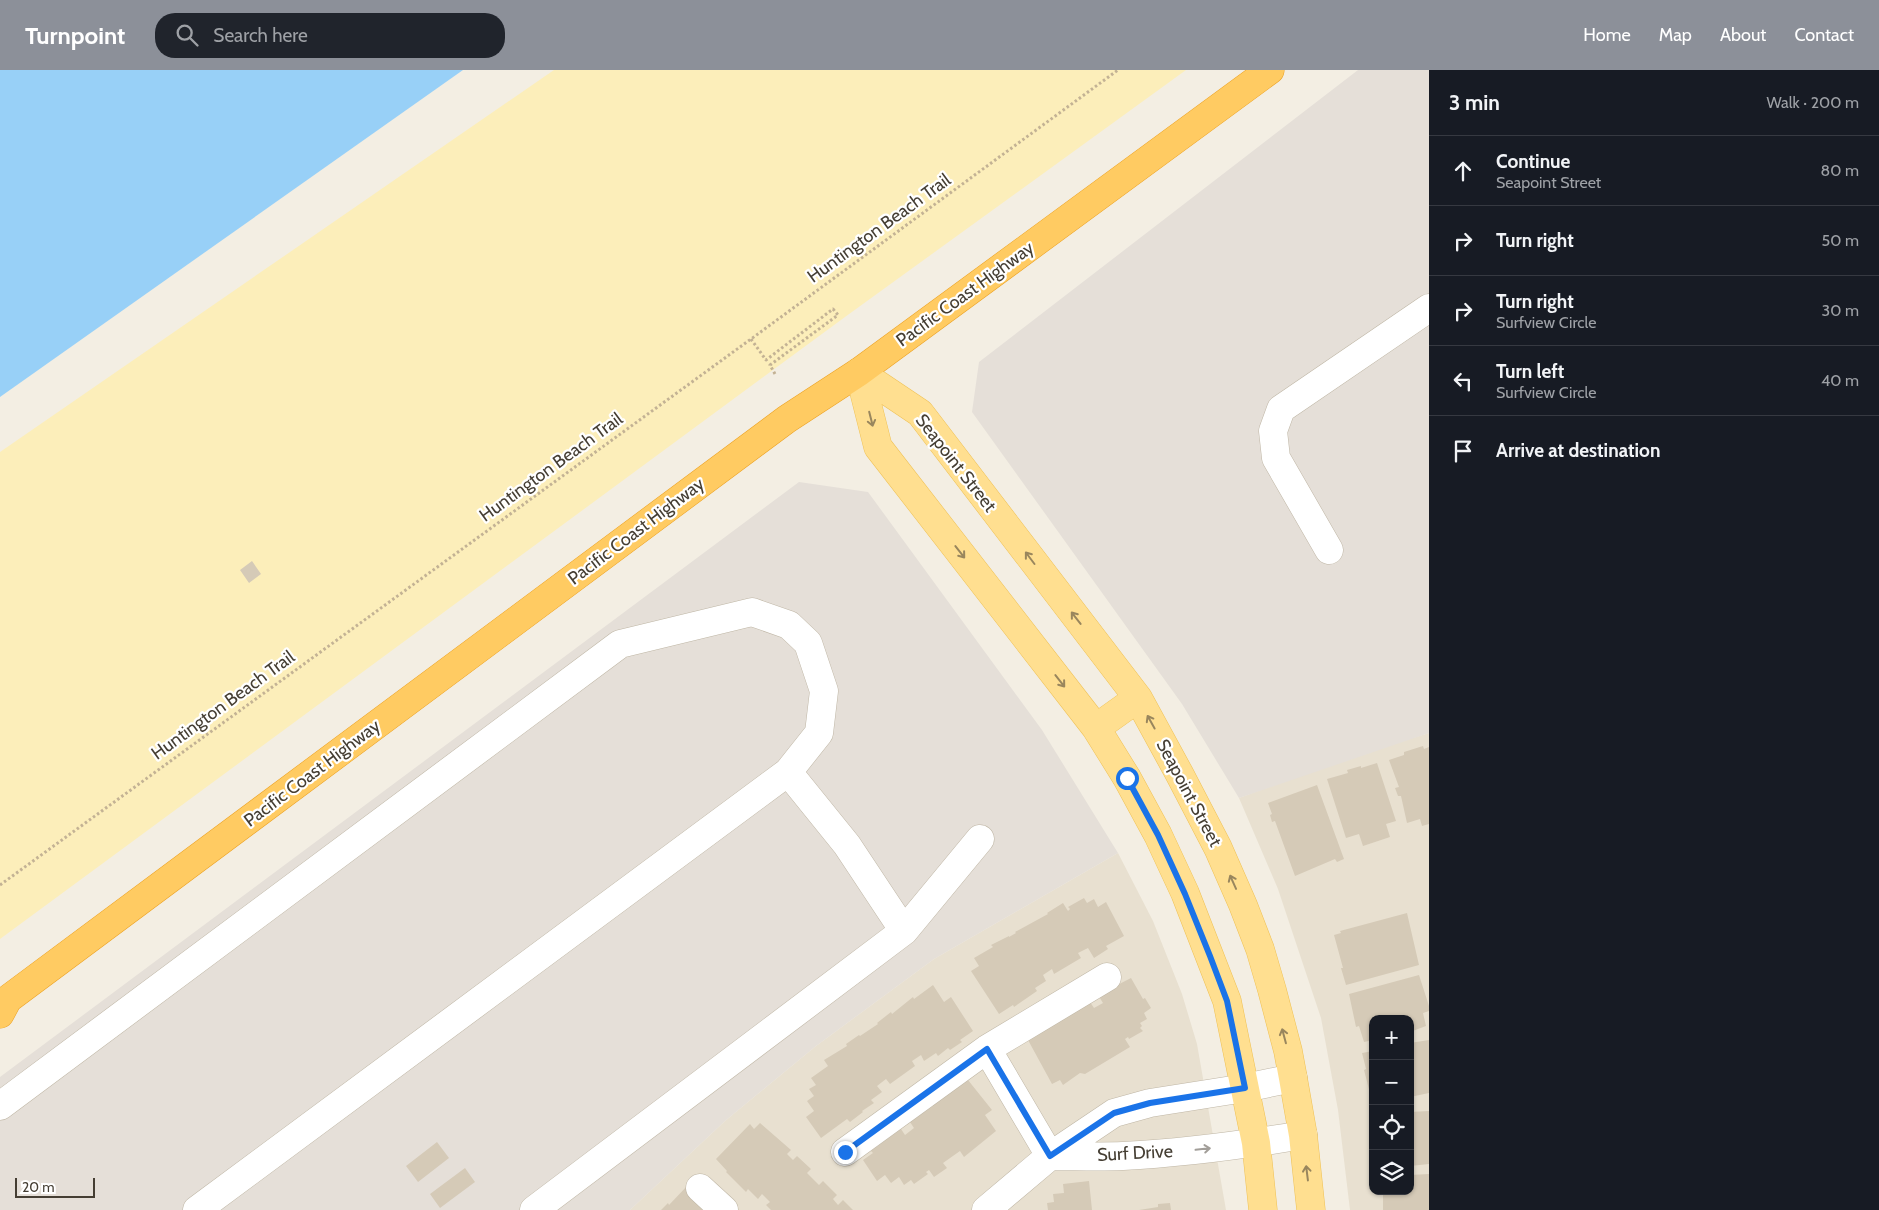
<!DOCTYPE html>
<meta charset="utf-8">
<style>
body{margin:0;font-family:Cabin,sans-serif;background:#20242c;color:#f1f3f6}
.controls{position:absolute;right:15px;bottom:15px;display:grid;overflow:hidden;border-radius:10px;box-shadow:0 1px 4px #0004}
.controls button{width:45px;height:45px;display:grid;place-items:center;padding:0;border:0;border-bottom:1px solid #363941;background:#171b24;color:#f1f3f6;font:25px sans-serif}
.scale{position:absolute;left:15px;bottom:12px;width:80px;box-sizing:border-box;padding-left:5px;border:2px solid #453e33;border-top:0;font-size:14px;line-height:18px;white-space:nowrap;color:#453e33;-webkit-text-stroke:4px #fff;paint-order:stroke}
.stop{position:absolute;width:15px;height:15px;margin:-11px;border:4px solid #1a73e8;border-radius:50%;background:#fff}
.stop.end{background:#1a73e8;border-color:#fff;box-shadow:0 1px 5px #0008}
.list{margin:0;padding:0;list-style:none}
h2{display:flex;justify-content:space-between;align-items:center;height:65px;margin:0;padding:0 20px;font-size:21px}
h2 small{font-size:16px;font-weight:400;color:#9ea1a6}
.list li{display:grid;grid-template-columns:32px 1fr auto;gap:15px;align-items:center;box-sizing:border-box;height:70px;padding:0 20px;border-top:1px solid #363941}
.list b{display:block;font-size:19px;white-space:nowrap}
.list p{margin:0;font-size:16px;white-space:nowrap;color:#9ea1a6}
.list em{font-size:16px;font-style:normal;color:#9ea1a6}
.icon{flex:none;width:28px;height:28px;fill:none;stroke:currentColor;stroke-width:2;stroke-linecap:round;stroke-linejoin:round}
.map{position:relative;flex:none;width:1429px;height:1140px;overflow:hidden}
header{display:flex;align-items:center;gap:30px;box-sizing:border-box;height:70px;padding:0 25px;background:#8c9099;color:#fff}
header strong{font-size:24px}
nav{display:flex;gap:28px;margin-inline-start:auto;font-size:18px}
.search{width:350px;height:45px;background:#20242c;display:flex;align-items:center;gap:12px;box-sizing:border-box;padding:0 18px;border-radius:20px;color:#9ea1a6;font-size:19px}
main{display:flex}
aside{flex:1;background:#171b24}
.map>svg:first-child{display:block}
.residential{fill:#e8e0d0;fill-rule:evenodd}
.industrial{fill:#e5dfd8}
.sand{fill:#fceeba}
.water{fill:#98d0f7}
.building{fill:#d5cab7}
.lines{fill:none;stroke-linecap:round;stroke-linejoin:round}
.minor-casing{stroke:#bfb6a5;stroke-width:29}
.major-casing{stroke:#efc155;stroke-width:29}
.highway-casing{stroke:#eca224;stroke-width:29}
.path{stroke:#c3b294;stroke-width:3;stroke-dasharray:2.5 2.5;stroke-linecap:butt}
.minor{stroke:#fff;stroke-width:28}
.major{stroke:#ffdf90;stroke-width:28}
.highway{stroke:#ffcb62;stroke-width:28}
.oneway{stroke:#99865d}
.oneway2{stroke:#a29e99}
.route{stroke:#1a73e8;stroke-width:6}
.labels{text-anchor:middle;stroke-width:4.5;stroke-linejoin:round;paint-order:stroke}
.street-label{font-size:18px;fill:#453e33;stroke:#fff}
</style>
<header>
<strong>Turnpoint</strong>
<div class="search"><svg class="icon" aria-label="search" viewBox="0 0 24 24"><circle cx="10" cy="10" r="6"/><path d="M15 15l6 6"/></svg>Search here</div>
<nav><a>Home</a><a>Map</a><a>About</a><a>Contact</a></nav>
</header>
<main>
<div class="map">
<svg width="1429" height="1140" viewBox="0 0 1429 1140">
<rect width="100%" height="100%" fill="#f3eee3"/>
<path class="residential" d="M1429,663V1140H1350L1338,1040L1321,948L1278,819L1239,728L1338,691ZM1373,949H1410V1121H1373Z
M1118,783L1153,851L1182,924L1197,974L1226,1140H630L725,1051L816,976L934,889Z"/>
<path class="industrial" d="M1358,0H1429V663L1239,728L1182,634L972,342L979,292Z
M799,412L868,422L1042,660L1118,783L934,889L816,976L725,1051L630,1140H0V1007Z"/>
<path class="sand" d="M554,0H1186L845,247L0,869V382Z"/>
<path class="water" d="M0,0H463L0,327Z"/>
<path class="building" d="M252,491L261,504L249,513L240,500Z
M1423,676L1424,679L1429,677V754L1422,756L1420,749L1407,753L1401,726H1398L1395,718L1399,717L1389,690L1404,685V682Z
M1377,693L1396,751L1386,754L1390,767L1363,776L1359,764L1346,768L1327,709L1348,703L1347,700L1361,696V698Z
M1317,715L1344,789L1337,792L1335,789L1295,806L1275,751L1272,752L1270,745L1272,744L1268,733Z
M1084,828L1087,833L1094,829L1098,837L1106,832L1124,866L1106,876L1108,879L1094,888L1088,878L1078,883L1081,888L1054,904L1052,899L1043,905L1046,911L1035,918L1037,921L1014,937L1013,935L999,944L971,901L979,896L974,888L993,877L991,875L1009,866V867L1016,863L1015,862L1048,844L1047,843L1063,833L1068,841L1070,839L1068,837Z
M1407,843L1419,895L1346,915L1341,898H1343L1334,865L1341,863L1340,861Z
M1419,905L1429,936V941L1423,943L1426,956L1410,962V949H1373V970L1364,972L1359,956L1356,957L1349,924Z
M1131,908L1143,929L1145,928L1151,938L1144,943L1147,949L1140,953L1142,956L1140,958L1143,961L1129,969L1128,967L1125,969L1130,977L1085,1004L1080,1003L1063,1015L1060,1010L1052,1014L1028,970L1090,932L1094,938L1103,933L1098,925Z
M933,915L944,932L951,927L973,961L960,970L962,972L950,980L948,978L938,986L936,983L924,991L921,985L912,991L915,996L890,1014L886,1009L877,1016L882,1022L871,1030L874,1033L862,1041L863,1042L850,1052L847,1049L821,1068L806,1047L814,1041L807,1031L814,1026L809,1019L816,1015L811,1008L828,996L824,990L847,976L846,974L859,965L860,966L878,954L877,953L891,942L892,944L913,927L914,929Z
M1429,970V1023L1410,1027V973Z
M1373,981V1031H1372L1364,1000L1366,999L1362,983Z
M968,1010L992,1040L985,1045L996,1061L964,1087L960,1081L943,1093L947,1098L934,1107L929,1100L926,1102L928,1104L914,1114L911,1110L904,1115L899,1107L891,1113L885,1105L877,1111L863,1090L873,1083L871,1081L901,1059L905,1065L914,1058L910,1052L933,1036L932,1035Z
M1429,1041V1094L1410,1096V1042Z
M760,1053L791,1080L787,1084L793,1090L797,1086L811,1099L807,1103L819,1115L823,1111L837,1125L833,1129L838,1135L843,1130L853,1140H771L766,1135L770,1132L762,1124L758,1129L748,1119L746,1122L726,1102L727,1101L716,1089L750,1054L754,1059Z
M437,1072L449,1088L418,1112L406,1096Z
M465,1098L475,1112L440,1138L430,1124Z
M1429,1104V1140H1383V1121H1410V1105Z
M1089,1111L1092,1140H1048L1047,1133L1054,1132L1053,1124L1064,1123L1063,1114Z
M688,1115L714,1140H661L668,1133L669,1135Z
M1170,1133L1171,1140H1139L1158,1137V1134Z"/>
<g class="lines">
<defs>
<path id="minor" d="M1329,480L1276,388L1273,361L1281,339L1429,238
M788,702L847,775L904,861
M987,979L1050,1086
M0,1036L620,574L752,542L789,555L808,573L824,621L819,663L788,702L197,1140
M845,1082L987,979L1107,907
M1050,1086C1074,1086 1098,1087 1123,1086C1183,1083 1243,1075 1303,1065
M700,1118L724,1140
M534,1140L904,861L980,769
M986,1140L1050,1086L1114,1043L1150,1033L1245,1018L1293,1008"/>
<path id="major" d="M859,302L920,343L1138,628L1180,705L1218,778L1243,835L1260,879L1272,920L1288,981L1293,1008L1303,1065L1311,1140
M859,302L878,377L1096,658L1127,708L1158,765L1185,823L1227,931L1256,1073L1263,1140
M1096,658L1138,628"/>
<path id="highway" d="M0,944L8,929L787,349L859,302L1270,0"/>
</defs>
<use href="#minor" class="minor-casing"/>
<use href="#major" class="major-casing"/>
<use href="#highway" class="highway-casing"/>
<path class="path" d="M751,269L766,290L833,239L838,245L770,295L775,304
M0,815L751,269L1118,0"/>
<use href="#minor" class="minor"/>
<use href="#major" class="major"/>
<use href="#highway" class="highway"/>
</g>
<defs><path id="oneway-shaft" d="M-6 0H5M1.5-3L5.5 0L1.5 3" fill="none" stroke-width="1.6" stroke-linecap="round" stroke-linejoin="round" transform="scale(1.25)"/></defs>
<g class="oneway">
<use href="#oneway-shaft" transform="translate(871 349) rotate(76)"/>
<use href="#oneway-shaft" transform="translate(960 482) rotate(52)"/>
<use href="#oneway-shaft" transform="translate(1030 488) rotate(-127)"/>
<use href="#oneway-shaft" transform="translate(1076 548) rotate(-128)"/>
<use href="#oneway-shaft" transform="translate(1060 611) rotate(52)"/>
<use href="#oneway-shaft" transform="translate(1151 652) rotate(-119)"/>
<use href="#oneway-shaft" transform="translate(1233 812) rotate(-114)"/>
<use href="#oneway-shaft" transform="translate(1284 966) rotate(-105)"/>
<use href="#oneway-shaft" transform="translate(1307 1103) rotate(-97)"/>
</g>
<use class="oneway2" href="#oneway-shaft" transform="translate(1203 1079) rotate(-6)"/>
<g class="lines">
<path class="route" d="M845,1082L987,979L1050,1086L1114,1043L1150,1033L1245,1018L1227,931L1210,886L1185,824L1158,765L1127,708"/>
</g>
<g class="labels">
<g class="street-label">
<text transform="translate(879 158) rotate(-36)" y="6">Huntington Beach Trail</text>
<text transform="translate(965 224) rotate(-36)" y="6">Pacific Coast Highway</text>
<text transform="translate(956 393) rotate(52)" y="6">Seapoint Street</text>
<text transform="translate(551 397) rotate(-36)" y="6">Huntington Beach Trail</text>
<text transform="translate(636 461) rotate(-37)" y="6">Pacific Coast Highway</text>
<text transform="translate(223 635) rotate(-36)" y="6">Huntington Beach Trail</text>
<text transform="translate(312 703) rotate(-37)" y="6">Pacific Coast Highway</text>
<text transform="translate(1189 723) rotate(62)" y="6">Seapoint Street</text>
<text transform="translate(1135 1083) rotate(-3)" y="6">Surf Drive</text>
</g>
</g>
</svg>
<div class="controls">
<button>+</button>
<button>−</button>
<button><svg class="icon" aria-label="locate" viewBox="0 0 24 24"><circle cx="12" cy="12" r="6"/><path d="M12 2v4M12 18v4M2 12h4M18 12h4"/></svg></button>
<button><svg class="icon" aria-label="layers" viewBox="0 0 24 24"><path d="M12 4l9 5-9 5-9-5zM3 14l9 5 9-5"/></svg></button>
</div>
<div class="scale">20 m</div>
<div class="stop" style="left:1127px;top:708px"></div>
<div class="stop end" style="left:845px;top:1082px"></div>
</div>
<aside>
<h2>3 min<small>Walk · 200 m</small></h2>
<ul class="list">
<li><svg class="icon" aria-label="ahead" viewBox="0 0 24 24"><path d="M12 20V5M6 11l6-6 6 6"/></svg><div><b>Continue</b><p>Seapoint Street</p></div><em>80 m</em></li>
<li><svg class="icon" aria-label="right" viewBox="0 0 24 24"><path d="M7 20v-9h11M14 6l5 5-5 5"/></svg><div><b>Turn right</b></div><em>50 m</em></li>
<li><svg class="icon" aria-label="right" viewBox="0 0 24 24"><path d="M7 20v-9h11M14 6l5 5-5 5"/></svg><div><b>Turn right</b><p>Surfview Circle</p></div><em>30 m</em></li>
<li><svg class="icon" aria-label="left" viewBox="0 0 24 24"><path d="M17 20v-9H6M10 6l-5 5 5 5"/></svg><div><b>Turn left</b><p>Surfview Circle</p></div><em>40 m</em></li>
<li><svg class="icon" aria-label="arrive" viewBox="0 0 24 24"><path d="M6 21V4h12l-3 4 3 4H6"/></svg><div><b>Arrive at destination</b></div></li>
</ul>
</aside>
</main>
